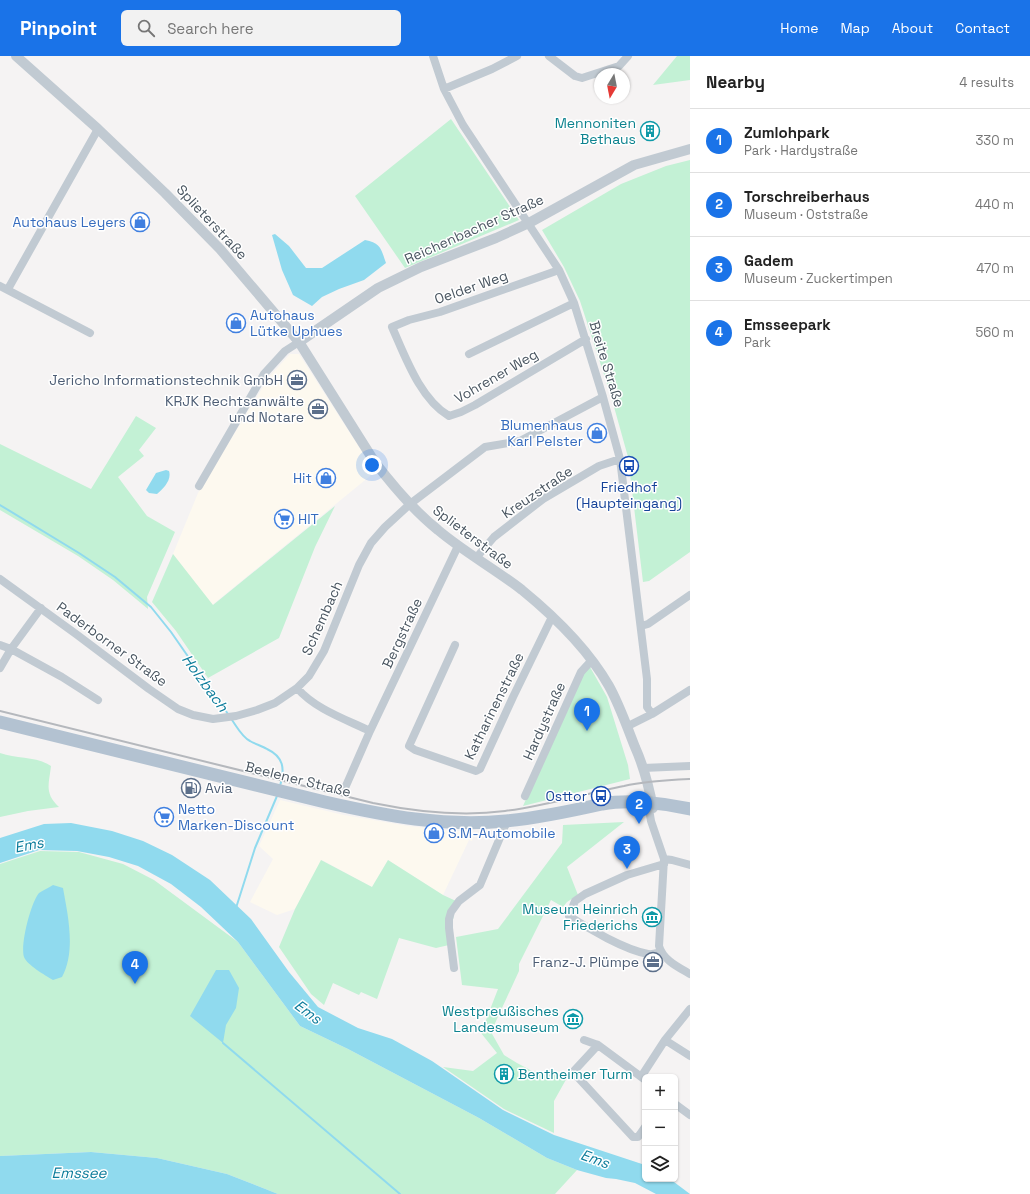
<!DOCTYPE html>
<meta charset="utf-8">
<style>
body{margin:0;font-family:"Space Grotesk",sans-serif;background:#f2f2f2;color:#222}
.controls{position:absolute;right:12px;bottom:12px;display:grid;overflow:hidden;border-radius:6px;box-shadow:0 1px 3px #0004}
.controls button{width:36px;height:36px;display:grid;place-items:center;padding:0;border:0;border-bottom:1px solid #e0e0e0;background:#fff;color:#222;font:20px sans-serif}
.compass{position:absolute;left:594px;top:12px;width:36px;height:36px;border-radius:50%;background:#fff;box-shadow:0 1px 3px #0004;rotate:190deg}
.you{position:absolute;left:372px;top:409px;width:14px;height:14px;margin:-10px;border:3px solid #fff;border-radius:50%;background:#1a73e8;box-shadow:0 0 0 6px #1a73e833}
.badge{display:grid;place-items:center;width:26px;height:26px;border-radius:50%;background:#1a73e8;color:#fff;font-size:13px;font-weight:700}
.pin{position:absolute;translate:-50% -33px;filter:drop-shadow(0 1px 2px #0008)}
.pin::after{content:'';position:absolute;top:21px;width:14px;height:12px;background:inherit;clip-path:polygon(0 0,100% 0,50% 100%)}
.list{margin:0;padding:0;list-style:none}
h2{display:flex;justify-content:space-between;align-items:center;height:52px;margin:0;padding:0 16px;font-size:17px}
h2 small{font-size:13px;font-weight:400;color:#767676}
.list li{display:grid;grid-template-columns:26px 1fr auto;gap:12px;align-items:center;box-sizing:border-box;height:64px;padding:0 16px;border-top:1px solid #e0e0e0}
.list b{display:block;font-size:15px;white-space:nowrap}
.list p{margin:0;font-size:13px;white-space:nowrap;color:#767676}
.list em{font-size:13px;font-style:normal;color:#767676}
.icon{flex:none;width:22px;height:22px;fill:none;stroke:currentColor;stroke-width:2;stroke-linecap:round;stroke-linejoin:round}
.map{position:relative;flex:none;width:690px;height:1138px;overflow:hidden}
header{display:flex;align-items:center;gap:24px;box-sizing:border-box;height:56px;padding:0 20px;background:#1a73e8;color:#fff}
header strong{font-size:19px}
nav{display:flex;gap:22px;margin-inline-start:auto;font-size:14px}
.search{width:280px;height:36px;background:#f2f2f2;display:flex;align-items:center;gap:10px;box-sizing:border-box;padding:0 14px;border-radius:6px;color:#767676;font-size:15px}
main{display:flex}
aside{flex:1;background:#fff}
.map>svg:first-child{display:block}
.commercial{fill:#fdf9ef}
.green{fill:#c3f1d5}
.water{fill:#90daee}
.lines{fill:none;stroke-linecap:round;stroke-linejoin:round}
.stream{stroke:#90daee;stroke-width:2}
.minor{stroke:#c1cad2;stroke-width:8}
.tertiary{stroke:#c1cad2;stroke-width:10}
.primary{stroke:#b3c2d1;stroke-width:13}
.rail{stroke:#b5b8bd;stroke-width:2}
.labels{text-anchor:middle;stroke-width:3;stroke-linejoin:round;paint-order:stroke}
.culture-label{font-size:14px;fill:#0d838f;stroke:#fff;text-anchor:end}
.shop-label{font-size:14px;fill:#366cbe;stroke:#fff;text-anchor:start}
.street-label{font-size:14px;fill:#4a5661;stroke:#fff}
.service-label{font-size:14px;fill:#4e5e75;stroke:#fff;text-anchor:end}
.transit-label{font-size:14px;fill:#164399;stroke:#fff}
.water-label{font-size:15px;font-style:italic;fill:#0c7c9b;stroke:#fff}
</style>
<header>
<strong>Pinpoint</strong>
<div class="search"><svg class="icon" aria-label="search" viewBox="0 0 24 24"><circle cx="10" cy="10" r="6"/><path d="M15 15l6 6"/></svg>Search here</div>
<nav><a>Home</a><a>Map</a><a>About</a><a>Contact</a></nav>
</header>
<main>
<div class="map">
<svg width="690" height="1138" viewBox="0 0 690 1138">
<rect width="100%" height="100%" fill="#f5f3f3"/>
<path class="commercial" d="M290,298H299L375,416L212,549L173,498L198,437L269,321Z
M280,744L344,759L408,770L455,775H473L471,780L473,782L472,785L469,784L443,839L388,804L372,831L322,804L295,853L277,859L250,846L273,803L259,790Z"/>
<path class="green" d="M677,0H690V24L653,29Z
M451,63L519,164L405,212L355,140Z
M690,104V496L649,525L643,526L628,401L611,340L580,245L564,211L542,174L621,128L666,110Z
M136,360L156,372L139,394L144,400L118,421L147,460L175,476L147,541L148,553L113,524L78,500L0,454V388L91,433Z
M335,450L315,491L279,582L208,622L176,575L152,546L173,498L213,549Z
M590,611L607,641L628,709L630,723L523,750L582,617Z
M0,697C17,703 36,700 51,710C49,728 44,737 59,751L28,755L0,761Z
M624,766L567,811L578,839L567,846L563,851L551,844L519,908V915L491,976L504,999L517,1007L532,1015L568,1020L554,1045V1077L504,1053L443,1011L473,1015L497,997L481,977L498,933L462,929L456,881L498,873L562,787L563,769Z
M40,795L79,796L123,808L154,824L238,886L300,970L348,993L479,1062L547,1102L577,1114L555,1138H278L227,1118L157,1102L91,1096L0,1100V808Z
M321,804L372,831L388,804L443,839L456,845L449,889L436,892L399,882L377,943L361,936L359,939L333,927L324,949L311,938L279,891L295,853Z"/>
<path class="water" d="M275,178L289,190L306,212H322L365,184C381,187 381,193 386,207L364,224L339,233L322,241L312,250L293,239L282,214L272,179Z
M166,414L169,415C172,424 163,433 157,438L149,437L146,434L156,417Z
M71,767L112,775L143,785L172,799L210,824L251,863L289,916L318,951L358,972L392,983L432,1005L503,1054L554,1079L645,1109V1123H670L690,1138H656L635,1127L616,1123L606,1122L577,1114L547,1102L479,1062L348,993L300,970L238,886L201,851L171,828L138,810L109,801L77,795L39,794L0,807V782L44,768Z
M53,829L63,832C68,860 76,895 62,921L53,924C45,919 27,909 24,901C20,889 31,846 39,837C43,834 49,832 53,829Z
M216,914H229L239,932L236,952L226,969L223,987L190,960Z
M91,1096L157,1102L227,1118L278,1138H0V1100Z"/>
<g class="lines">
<path class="stream" d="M0,449L79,497L115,521L151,551L171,576L228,658
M232,664C237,671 242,681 250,685C255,688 262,690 267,693C284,701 285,713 280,730
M236,852L255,792L277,740
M223,987L400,1138"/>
<path class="minor" d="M433,0L444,33L463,69L559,214L574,247L603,341L620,403L647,623V651L652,658
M549,0L575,20L582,22L619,10L628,0
M444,33L492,13L517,0
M559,214L440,256L409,264L392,271C405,300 420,343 449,360L461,356L475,349L586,283
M0,230L90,277
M8,233L98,73
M469,298L574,247
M199,430L264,318L285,295L299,286
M476,502L494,481L543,443L599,410L620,403
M0,523L76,578L149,633L178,653L193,659L213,663L236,660L257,654L275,647L297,632L309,620L324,595L359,509L371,487L385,471L410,448L485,391L520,385L603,341
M641,570L648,568L690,539
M0,589L11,593L62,621L98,644
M455,589L409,690L415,694L476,715L480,713L513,641L550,565L552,562
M0,612L11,593L41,552
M297,632C315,653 345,663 370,675
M628,670L652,658L690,634
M643,712L690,710
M345,732L370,675L458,490
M525,740L581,616L592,604
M649,753L651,765L664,803L659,890C663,904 678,911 690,918
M664,803L672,804L690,809
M661,896C657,897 652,899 648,898C625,894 589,873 569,860L575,845L585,838L627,819L664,808
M454,912L449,872V863L451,856L459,845L480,829L507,765
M584,984L598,989L644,1023
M665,984L690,1000
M598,989L573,1016L633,1081H638L645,1071
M641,1021L665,984L690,953
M675,1048L690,1059"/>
<path class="tertiary" d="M16,0L98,73L165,137L220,193L299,286L374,405C393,430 413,454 438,474C464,496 495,513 522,534C555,561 588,593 609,630C620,650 627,671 635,691C644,711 649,731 653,752
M299,286L378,232L421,211L496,182L529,167L634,109L690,93"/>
<path class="primary" d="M0,666L325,746C387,760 443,771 506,765C538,762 571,755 602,748C629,743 664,747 690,753"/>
<path class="rail" d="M0,655L373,747C417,756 460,761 505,755C545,750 584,738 624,730C645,725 668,724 690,723"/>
</g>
<defs>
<symbol id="building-ring" viewBox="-11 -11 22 22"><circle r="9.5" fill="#fff" stroke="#0f9aa8" stroke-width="1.5"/><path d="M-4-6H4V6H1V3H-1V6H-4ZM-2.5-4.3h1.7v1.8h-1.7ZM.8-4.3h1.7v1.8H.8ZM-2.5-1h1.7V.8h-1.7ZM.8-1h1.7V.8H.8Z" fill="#0f9aa8"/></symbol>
<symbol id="shop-ring" viewBox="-11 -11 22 22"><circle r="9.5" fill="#fff" stroke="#3f7fe0" stroke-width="1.5"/><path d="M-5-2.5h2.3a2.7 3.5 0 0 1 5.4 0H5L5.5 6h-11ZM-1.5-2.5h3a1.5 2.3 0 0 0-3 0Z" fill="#3f7fe0"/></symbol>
<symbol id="office-ring" viewBox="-11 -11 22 22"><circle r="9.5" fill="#fff" stroke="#5c6f8a" stroke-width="1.5"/><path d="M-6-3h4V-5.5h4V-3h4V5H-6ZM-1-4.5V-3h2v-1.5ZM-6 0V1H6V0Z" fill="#5c6f8a"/></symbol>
<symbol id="bus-ring" viewBox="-11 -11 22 22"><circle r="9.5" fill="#fff" stroke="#1a4fb4" stroke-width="1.5"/><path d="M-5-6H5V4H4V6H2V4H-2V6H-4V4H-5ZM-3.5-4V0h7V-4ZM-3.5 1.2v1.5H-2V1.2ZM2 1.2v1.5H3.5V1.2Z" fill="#1a4fb4"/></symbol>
<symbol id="supermarket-ring" viewBox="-11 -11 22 22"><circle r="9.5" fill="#fff" stroke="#3f7fe0" stroke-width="1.5"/><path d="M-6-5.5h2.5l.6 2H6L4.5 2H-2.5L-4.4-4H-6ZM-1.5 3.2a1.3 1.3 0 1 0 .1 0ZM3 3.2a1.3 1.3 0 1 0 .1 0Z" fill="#3f7fe0"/></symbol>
<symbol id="fuel-ring" viewBox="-11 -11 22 22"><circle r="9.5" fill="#fff" stroke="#5c6f8a" stroke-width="1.5"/><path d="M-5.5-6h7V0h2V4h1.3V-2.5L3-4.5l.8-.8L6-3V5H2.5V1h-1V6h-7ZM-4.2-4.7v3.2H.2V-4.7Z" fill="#5c6f8a"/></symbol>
<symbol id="museum-ring" viewBox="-11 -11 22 22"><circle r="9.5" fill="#fff" stroke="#0f9aa8" stroke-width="1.5"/><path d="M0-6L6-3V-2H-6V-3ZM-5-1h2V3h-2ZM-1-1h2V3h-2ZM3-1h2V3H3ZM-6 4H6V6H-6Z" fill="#0f9aa8"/></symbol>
</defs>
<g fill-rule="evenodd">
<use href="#building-ring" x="639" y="64" width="22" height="22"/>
<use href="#shop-ring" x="129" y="155" width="22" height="22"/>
<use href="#shop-ring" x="225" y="256" width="22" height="22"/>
<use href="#office-ring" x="286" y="313" width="22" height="22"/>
<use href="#office-ring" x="307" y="342" width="22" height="22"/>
<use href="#shop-ring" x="586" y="366" width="22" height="22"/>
<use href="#bus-ring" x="618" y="399" width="22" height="22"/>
<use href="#shop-ring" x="315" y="411" width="22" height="22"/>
<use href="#supermarket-ring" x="273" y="452" width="22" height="22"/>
<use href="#fuel-ring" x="180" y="721" width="22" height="22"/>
<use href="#bus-ring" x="590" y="729" width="22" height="22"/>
<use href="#supermarket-ring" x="153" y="750" width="22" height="22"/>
<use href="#shop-ring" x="423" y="766" width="22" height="22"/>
<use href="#museum-ring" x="641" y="850" width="22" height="22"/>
<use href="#office-ring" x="642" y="895" width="22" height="22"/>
<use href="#museum-ring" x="562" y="952" width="22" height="22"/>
<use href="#building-ring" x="493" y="1007" width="22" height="22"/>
</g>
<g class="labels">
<g class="culture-label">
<text x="636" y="72">Mennoniten<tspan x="636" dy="16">Bethaus</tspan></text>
<text x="638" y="858">Museum Heinrich<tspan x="638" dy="16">Friederichs</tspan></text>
<text x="559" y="960">Westpreußisches<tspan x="559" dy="16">Landesmuseum</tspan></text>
<text x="518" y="1023" text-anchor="start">Bentheimer Turm</text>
</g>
<g class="shop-label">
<text x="126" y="171" text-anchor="end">Autohaus Leyers</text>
<text x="250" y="264">Autohaus<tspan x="250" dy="16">Lütke Uphues</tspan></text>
<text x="583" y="374" text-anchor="end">Blumenhaus<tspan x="583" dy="16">Karl Pelster</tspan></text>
<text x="312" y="427" text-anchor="end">Hit</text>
<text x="298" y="468">HIT</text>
<text x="178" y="758">Netto<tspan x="178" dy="16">Marken-Discount</tspan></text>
<text x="448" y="782">S.M-Automobile</text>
</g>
<g class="street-label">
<text transform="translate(212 166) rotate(47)" y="5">Splieterstraße</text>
<text transform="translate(474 173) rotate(-24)" y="5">Reichenbacher Straße</text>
<text transform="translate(471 231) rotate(-19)" y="5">Oelder Weg</text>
<text transform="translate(607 308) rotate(73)" y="5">Breite Straße</text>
<text transform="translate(496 320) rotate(-30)" y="5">Vohrener Weg</text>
<text transform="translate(537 436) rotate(-34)" y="5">Kreuzstraße</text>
<text transform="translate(473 481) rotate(37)" y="5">Splieterstraße</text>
<text transform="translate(322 562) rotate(-66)" y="5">Schembach</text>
<text transform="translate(402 577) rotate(-65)" y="5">Bergstraße</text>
<text transform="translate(112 588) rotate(36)" y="5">Paderborner Straße</text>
<text transform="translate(494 650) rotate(-64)" y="5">Katharinenstraße</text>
<text transform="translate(544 665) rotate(-66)" y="5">Hardystraße</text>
<text transform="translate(298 723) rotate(14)" y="5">Beelener Straße</text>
</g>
<g class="service-label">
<text x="283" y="329">Jericho Informationstechnik GmbH</text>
<text x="304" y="350">KRJK Rechtsanwälte<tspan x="304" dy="16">und Notare</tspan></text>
<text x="205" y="737" text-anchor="start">Avia</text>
<text x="639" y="911">Franz-J. Plümpe</text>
</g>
<g class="transit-label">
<text x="629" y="436">Friedhof<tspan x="629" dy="16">(Haupteingang)</tspan></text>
<text x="587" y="745" text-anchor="end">Osttor</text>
</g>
<g class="water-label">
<text transform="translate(205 627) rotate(54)" y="5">Holzbach</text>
<text transform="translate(29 789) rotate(-11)" y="5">Ems</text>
<text transform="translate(308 956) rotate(37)" y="5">Ems</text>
<text transform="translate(595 1103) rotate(20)" y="5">Ems</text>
<text x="79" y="1122">Emssee</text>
</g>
</g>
</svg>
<div class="controls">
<button>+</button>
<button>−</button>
<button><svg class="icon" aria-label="layers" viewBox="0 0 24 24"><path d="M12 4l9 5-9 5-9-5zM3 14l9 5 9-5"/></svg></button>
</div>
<svg class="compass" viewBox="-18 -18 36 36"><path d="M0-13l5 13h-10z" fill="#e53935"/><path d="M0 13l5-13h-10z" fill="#767676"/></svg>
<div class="you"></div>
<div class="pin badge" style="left:587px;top:675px">1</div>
<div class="pin badge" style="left:639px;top:768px">2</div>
<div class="pin badge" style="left:627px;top:813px">3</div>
<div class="pin badge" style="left:135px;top:928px">4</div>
</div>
<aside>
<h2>Nearby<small>4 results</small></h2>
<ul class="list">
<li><span class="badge">1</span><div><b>Zumlohpark</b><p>Park · Hardystraße</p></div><em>330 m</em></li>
<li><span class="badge">2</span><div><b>Torschreiberhaus</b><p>Museum · Oststraße</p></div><em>440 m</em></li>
<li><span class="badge">3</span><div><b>Gadem</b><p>Museum · Zuckertimpen</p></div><em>470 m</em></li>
<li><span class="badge">4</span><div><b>Emsseepark</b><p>Park</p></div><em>560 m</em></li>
</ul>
</aside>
</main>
